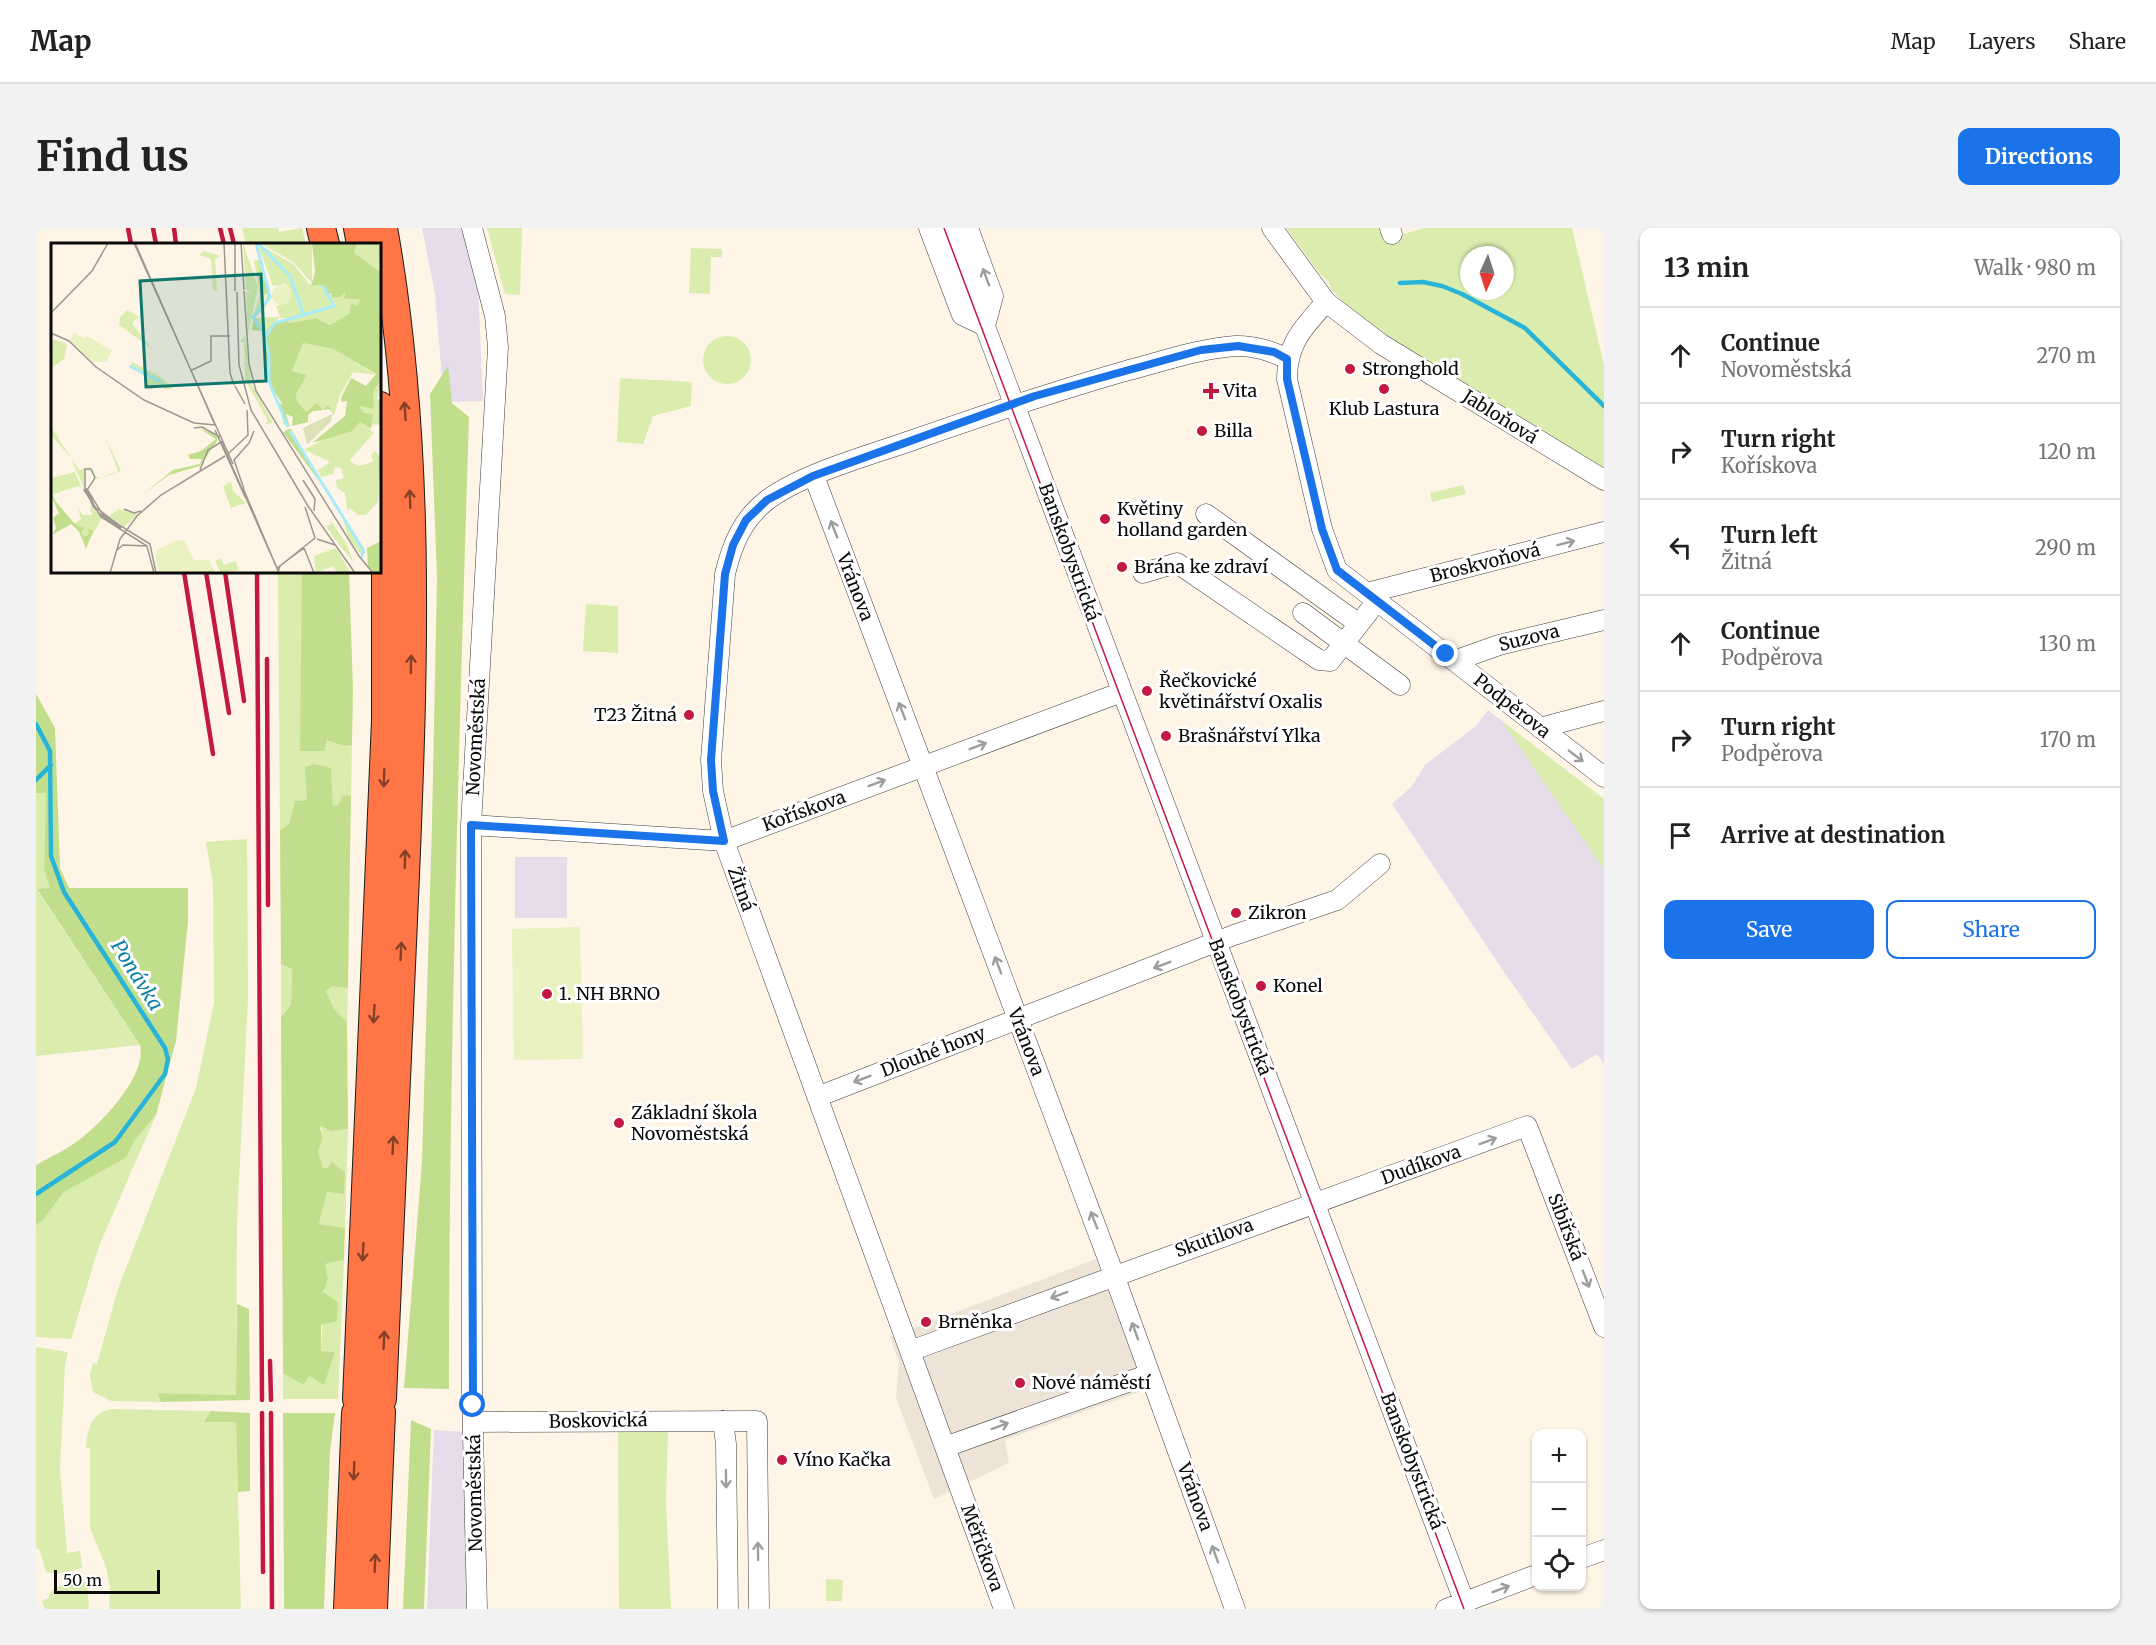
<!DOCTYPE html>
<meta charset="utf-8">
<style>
body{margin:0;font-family:Merriweather,serif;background:#f2f2f2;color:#222}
.controls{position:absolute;right:18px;bottom:18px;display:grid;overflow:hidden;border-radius:12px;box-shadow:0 2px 4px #0004}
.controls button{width:54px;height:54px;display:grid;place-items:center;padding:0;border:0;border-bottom:2px solid #e0e0e0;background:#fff;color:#222;font:30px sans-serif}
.compass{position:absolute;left:1424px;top:18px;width:54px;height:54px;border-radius:50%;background:#fff;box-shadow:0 2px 4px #0004;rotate:183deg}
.scale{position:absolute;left:18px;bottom:15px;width:106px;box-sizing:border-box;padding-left:6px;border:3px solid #0a0a0a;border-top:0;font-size:16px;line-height:21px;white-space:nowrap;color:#0a0a0a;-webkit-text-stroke:4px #fff;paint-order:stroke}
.stop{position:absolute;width:18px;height:18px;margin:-14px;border:4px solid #1a73e8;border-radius:50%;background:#fff}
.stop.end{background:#1a73e8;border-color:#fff;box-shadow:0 2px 6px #0008}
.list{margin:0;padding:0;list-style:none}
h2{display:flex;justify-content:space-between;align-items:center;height:78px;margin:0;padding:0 24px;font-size:26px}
h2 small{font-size:20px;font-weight:400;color:#767676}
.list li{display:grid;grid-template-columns:39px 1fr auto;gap:18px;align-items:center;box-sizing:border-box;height:96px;padding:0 24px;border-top:2px solid #e0e0e0}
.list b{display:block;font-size:22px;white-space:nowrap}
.list p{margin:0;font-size:20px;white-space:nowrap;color:#767676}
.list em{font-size:20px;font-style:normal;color:#767676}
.actions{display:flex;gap:12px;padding:18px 24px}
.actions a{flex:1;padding:14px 0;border:2px solid #1a73e8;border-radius:12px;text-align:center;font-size:21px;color:#1a73e8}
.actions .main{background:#1a73e8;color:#fff}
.icon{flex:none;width:33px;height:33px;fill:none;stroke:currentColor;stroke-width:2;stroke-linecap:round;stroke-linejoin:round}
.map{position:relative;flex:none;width:1568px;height:1381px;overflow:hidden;border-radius:12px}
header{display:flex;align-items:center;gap:36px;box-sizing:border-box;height:84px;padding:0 30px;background:#fff;border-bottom:2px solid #e0e0e0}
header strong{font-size:28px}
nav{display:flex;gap:33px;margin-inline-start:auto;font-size:21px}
.intro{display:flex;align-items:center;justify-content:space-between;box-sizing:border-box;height:144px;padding:0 36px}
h1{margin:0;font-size:42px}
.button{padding:15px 27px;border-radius:12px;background:#1a73e8;color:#fff;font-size:21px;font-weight:700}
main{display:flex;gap:36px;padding:0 36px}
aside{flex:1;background:#fff;border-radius:12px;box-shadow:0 2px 4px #0004}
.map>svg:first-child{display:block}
.industrial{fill:#e6dcea}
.green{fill:#daecae;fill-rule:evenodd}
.forest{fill:#c1de8c}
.pitch{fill:#ebf2c1}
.plaza{fill:#eee3d7}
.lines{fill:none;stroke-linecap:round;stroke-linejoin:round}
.stream{stroke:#28b4d8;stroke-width:4.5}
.minor-casing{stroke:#3d3d3d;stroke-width:21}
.highway-casing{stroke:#1b1b1b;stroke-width:30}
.minor{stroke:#fff;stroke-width:20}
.highway{stroke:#ff7545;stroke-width:28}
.tram{stroke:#c31842;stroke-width:1.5}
.rail{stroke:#c31842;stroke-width:4.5}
.oneway{stroke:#9d9d9d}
.oneway2{stroke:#844028}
.route{stroke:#1a73e8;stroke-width:8}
.poi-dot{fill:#c31842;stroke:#fff;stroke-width:2}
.labels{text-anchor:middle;stroke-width:6;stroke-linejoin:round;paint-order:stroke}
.poi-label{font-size:18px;fill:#0a0a0a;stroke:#fff;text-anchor:start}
.street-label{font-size:18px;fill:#0a0a0a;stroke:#fff}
.water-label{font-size:20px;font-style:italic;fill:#0b7fa4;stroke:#fff}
.inset-river{fill:none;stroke:#a7ecfb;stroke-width:3}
.inset-road{fill:none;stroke:#9d978f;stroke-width:1.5}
.view{fill:#0f766e;fill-opacity:0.15;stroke:#0f766e;stroke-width:3}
.inset-edge{fill:none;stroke:#0a0a0a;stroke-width:3}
</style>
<header>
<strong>Map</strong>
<nav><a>Map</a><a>Layers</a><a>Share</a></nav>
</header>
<div class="intro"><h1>Find us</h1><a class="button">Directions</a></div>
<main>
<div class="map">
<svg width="1568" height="1381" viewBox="0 0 1568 1381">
<rect width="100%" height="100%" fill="#fff5e7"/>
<path class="industrial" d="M386,0H425L442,56L447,173L408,174L399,66Z
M1452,482L1466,493L1568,641V836L1561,826L1536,841L1466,741L1356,576L1376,558L1389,537L1440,498Z
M479,629H531V690H479Z
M398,1202L429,1204L430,1381H391Z"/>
<path class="green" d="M206,0H242L243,4L266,0L270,16H210Z
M451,0H486L484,67L469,66Z
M1250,0H1348L1353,10L1389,0H1536L1568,137V243L1350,110L1316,83L1295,61L1293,54L1284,46ZM1433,27H1469V63H1433Z
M655,20L686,21V29H675L674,66L653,65Z
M667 132a24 24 0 1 1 48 0a24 24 0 1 1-48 0Z
M584,150L656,154L655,178L617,188L607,216L581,214Z
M1427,257L1430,266L1396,274L1394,265Z
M242,344H266L267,416L291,511L307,518L316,517L315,567L306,568L302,577H297L295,540L271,572L259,573L253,596L244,602Z
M550,376L582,378V425L547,423Z
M1465,492L1568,571V641L1563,634Z
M3,563L10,565L8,641L15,660L1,662L104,817L0,828V565Z
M211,611L212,770L201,994L200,1167L121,1165L125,1174L75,1173L57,1164L54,1147L57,1135L61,1136L82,1061L160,860L178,775L177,656L170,614Z
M245,736L256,741L255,777L245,787Z
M296,757L312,760L311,794L298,781L290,763Z
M120,887L63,1018L35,1111L0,1109V997L7,992L28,964L90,930L99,912Z
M285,898L295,903L312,901L309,1000L283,996L291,964L308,966L292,940H287L282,923L287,910Z
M308,1032L302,1171H247V1145L266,1157L273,1148L288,1156L299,1124L285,1123L289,1036Z
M0,1119L32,1124L29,1137L24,1242L31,1325L44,1323L46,1340L21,1346L10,1344L3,1321L0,1320Z
M75,1181L175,1183L169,1194H200L205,1381H73L74,1359L70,1339L54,1300V1220H50C52,1201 54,1186 75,1181Z
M632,1203L630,1273L635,1381H583L582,1204Z
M790,1351L807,1352L806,1373H790Z
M45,1353L51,1355L53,1381H9L6,1373L13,1370V1366C23,1356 31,1354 45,1353Z"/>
<path class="forest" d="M412,138L416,175L433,189C423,513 413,836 413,1161L368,1160L386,933L396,596L401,350L394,166Z
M266,344H313L317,461L316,517L308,518L291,512L288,523H264Z
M0,466L19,500L24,640L33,660H152V693L140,813L120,887L99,912L90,930L28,964L7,992L0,997V937C16,928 34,920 48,908C70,890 111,846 104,817L1,661L14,660L8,641L10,565H0Z
M278,536L295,540L297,577H302L306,568L315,567L312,760L296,758L290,763L298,781L311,794L312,901L295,903L285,898L284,900L287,910L282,923L287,940H292L296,934L309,945L308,966L291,964L283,996L309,1000L308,1032L289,1036L292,1051L287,1064L302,1074L301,1093L285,1097V1123L299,1124L288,1157L273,1148L267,1157L247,1145L245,788L255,777L256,741L245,736L244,602L253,596L259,573L271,572L269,539Z
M201,1076L213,1081L214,1172L125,1174L121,1165L200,1167Z
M175,1183L214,1185V1263L202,1264L200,1194H168Z
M247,1185H299L294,1223L288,1381H248Z
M375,1192L395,1201L388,1381H367Z"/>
<path class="pitch" d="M544,699L547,831L478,832L476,701Z"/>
<path class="plaza" d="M1060,1031L1109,1162L969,1212L973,1235L898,1271L860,1170L863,1134L854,1109Z"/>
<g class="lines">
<path class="stream" d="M1364,55L1387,54L1406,58L1426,66L1489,100L1568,178
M0,496L14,523L15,628L28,664L129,820L132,831L129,846L79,914L0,966
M0,552L15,537"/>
<defs>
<path id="minor" d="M436,0L459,88L462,119L435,597L436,1162L441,1381
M893,0L926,87L949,98
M912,0L1431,1381
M932,0L957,68L949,98
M1236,0L1290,74L1345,116L1568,252
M1354,0L1356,6
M1290,74C1267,100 1251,115 1251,151L1286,301L1301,342L1568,549
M778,248L1078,1047L1199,1381
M1170,286L1323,396
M1107,345L1141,335L1283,432L1294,433L1341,373
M1331,365L1568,304
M1267,385L1364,457
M1418,433L1463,417L1568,392
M1504,500L1568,483
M435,597L688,613L1086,464
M781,869L1198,707L1301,672L1344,636
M874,1123L1491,898L1568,1099
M687,1193L690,1216L692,1381
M437,1194L721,1193L723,1381
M909,1219L1114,1146
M1546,1330L1568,1322
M968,1381L688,613L677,563L675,532L689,346C696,317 706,292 730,273C764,246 835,227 877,212C948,187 1019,163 1093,142C1128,133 1162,121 1199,118C1216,117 1236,123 1251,131
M1410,1381L1500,1347"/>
<path id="highway" d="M285,0L289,16
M322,0L325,16
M321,1171L350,492V308L344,178
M346,1171C353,996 361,821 369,647C378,431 385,213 347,0
M312,1381L320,1185
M337,1381L345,1184"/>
</defs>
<use href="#minor" class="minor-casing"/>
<use href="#highway" class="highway-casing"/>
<use href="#minor" class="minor"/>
<use href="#highway" class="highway"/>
<path class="tram" d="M908,0L1428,1381"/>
<path class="rail" d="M92,0L95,16
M117,0L120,16
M138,0L140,16
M184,0L188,16
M194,0L198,16
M148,344L177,526
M170,344L193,485
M189,344L208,473
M221,344L226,1172
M231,431L232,677
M234,1133L235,1172
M226,1185L227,1344
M235,1185L236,1381"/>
</g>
<defs><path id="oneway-shaft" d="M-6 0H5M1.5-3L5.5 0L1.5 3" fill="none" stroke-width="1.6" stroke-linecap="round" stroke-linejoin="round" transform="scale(1.5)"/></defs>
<g class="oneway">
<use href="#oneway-shaft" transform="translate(950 49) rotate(-110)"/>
<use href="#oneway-shaft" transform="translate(798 301) rotate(-111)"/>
<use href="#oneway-shaft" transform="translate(1530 315) rotate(-14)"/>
<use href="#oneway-shaft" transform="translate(866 483) rotate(-111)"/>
<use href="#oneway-shaft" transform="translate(942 518) rotate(-21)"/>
<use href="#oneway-shaft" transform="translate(1540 528) rotate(37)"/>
<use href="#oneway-shaft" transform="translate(841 555) rotate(-20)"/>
<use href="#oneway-shaft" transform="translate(962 737) rotate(-111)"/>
<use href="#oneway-shaft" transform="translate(1126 737) rotate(159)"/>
<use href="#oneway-shaft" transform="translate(826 851) rotate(159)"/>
<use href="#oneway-shaft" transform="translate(1452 913) rotate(-20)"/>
<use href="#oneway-shaft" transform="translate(1058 992) rotate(-111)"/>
<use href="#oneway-shaft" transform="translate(1550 1051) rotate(69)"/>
<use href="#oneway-shaft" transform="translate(1023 1067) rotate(160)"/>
<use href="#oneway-shaft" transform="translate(1099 1103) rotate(-110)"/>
<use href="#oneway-shaft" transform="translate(964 1198) rotate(-20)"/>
<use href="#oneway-shaft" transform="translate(690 1251) rotate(89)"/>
<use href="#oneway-shaft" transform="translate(722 1323) rotate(-91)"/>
<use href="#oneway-shaft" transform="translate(1179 1326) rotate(-110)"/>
<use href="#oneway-shaft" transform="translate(1465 1361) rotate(-21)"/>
</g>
<g class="oneway2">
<use href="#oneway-shaft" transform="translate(369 183) rotate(-94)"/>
<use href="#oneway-shaft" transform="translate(374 271) rotate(-92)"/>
<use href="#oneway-shaft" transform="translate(375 436) rotate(-89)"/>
<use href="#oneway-shaft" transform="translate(348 550) rotate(92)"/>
<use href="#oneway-shaft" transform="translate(369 631) rotate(-88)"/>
<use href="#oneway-shaft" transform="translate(365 723) rotate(-87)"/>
<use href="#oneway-shaft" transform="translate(338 786) rotate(93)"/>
<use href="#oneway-shaft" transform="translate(357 917) rotate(-87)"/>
<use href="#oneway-shaft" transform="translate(327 1024) rotate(93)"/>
<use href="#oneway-shaft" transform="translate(348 1112) rotate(-87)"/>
<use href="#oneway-shaft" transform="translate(318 1243) rotate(92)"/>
<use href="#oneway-shaft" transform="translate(339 1335) rotate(-88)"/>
</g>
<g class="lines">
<path class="route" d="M437,1177L435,597L688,613L677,563L675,532L689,346L697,317L710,292L731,272L777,248L999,168L1165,122L1202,118L1238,124L1251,131V151L1286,301L1301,342L1410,426"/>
</g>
<g class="poi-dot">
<circle cx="1314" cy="141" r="6"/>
<circle cx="1348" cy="161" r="6"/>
<path d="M1172 154h6v6h6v6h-6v6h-6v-6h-6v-6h6z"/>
<circle cx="1166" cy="203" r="6"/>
<circle cx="1069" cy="291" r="6"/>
<circle cx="1086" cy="339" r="6"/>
<circle cx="1111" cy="463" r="6"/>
<circle cx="653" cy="487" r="6"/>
<circle cx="1130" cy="508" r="6"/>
<circle cx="1200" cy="685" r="6"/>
<circle cx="1225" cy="758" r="6"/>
<circle cx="511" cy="766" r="6"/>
<circle cx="583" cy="895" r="6"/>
<circle cx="890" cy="1094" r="6"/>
<circle cx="984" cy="1155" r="6"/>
<circle cx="746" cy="1232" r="6"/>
</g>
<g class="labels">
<g class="poi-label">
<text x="1326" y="147">Stronghold</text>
<text x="1187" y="169">Vita</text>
<text x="1348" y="187" text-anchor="middle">Klub Lastura</text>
<text x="1178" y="209">Billa</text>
<text x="1081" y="287">Květiny<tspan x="1081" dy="21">holland garden</tspan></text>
<text x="1098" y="345">Brána ke zdraví</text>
<text x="1123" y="459">Řečkovické<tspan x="1123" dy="21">květinářství Oxalis</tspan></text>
<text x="641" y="493" text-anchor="end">T23 Žitná</text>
<text x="1142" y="514">Brašnářství Ylka</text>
<text x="1212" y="691">Zikron</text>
<text x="1237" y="764">Konel</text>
<text x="523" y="772">1. NH BRNO</text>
<text x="595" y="891">Základní škola<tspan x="595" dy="21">Novoměstská</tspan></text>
<text x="902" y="1100">Brněnka</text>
<text x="996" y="1161">Nové náměstí</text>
<text x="758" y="1238">Víno Kačka</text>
</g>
<g class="street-label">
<text transform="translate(1464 189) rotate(32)" y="6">Jabloňová</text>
<text transform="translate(1033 324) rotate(70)" y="6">Banskobystrická</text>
<text transform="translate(1449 335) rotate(-14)" y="6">Broskvoňová</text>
<text transform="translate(819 359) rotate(69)" y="6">Vránova</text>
<text transform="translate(1493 410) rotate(-14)" y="6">Suzova</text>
<text transform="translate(1476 478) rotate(38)" y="6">Podpěrova</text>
<text transform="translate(440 509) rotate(-87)" y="6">Novoměstská</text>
<text transform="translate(768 583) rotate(-20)" y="6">Kořískova</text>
<text transform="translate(705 661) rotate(70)" y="6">Žitná</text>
<text transform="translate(1204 779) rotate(69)" y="6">Banskobystrická</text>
<text transform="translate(990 814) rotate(69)" y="6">Vránova</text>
<text transform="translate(897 824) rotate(-21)" y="6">Dlouhé hony</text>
<text transform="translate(1385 937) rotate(-20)" y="6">Dudíkova</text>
<text transform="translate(1530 999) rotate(69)" y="6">Sibiřská</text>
<text transform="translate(1178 1010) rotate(-20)" y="6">Skutilova</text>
<text transform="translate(562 1193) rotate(-1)" y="6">Boskovická</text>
<text transform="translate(1376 1233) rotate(69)" y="6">Banskobystrická</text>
<text transform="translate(439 1265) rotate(-91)" y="6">Novoměstská</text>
<text transform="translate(1159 1269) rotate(70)" y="6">Vránova</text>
<text transform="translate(946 1320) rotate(70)" y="6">Měřičkova</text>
</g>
<g class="water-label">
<text transform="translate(101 747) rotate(58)" y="7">Ponávka</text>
</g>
</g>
<g transform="translate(15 15)">
<rect width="330" height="330" fill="#fff5e7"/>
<path d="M192,0L207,44L197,91L195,49L201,48L195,47ZM209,0H261V40L242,19ZM306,0H330L328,28L302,10ZM207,2L222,17L209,2L242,21L260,43L271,42L282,49L281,55L290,54L294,49L293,54L311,57L305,63L300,60L299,71L280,82L265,75L238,80L235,75H228L212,94V86L204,75L229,74L225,63L232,61L240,46L234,41L222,43ZM153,8L170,13L164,16L166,47L162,48L160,16L148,12ZM208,17L214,52L213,60L203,70L209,52L203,18ZM76,67L88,74L81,80L101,106L68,82L69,74ZM194,92L200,140L222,180L214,181L217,178L194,137L193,99H189ZM2,96L16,101L13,116L0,125ZM252,100L282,106L325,132L302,129L289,152L283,173L276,163L272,167L255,169L246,158L245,151L256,132L241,128ZM82,119L111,135L121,145L114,147L111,142L98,147L94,133L78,124ZM330,138L326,156L330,157V182L322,181L319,187L323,190L298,218L308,223L316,221L322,218L320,212L324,208L330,214L327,259L315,272H307L299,265L296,267L294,250L286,245L285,237L293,235L290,225L284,224L282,231L270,234L267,227L279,219L254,207L258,213L242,186L254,206L309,178L319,184L322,171H313L308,163L323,166L322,149ZM0,184L28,227L38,224L41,226L46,234L49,235L67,228L54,193L70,228L47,236L45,235L40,226L34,225L33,246L20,215L0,192ZM24,229L31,246L28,243L2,251L6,261L0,253V235ZM180,238L182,248L195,260L180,265L172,244ZM39,262L51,275L35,303L23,281L30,276L27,265L32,272H41ZM68,266L72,267L87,271L73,284L58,273ZM292,276L312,307L311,313L298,296ZM279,277L295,300L303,320L282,294L275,282H280ZM285,305L300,330H286L282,323L265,330L263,313ZM170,315L173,322L184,318L188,327L170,330L164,318Z" fill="#daecae"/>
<path d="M261,0H306L303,10L328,28L330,25V137L322,149L323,166L308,163L313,170L322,171L320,185L309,179L301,188L261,200L294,173L296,158L291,159L290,155L300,135L315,143L325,131L282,106L252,100L241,128L256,132L245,151L246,158L255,169L266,160L272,167L276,162L280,166L262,168L257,172V179L241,183L242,174L235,171L239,184L233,181L228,160L232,162L218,140L211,88L201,87L203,70L214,60L217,50L214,52L206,15L218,52L215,63L204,74L213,87V94L218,84L235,75L238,80L265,75L279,82L298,71L300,60L305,63L310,57L293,55L294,49L290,54L281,55V50H277L271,42L260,43L264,29ZM149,186L162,190L166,194V198L149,223L118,232L92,251L122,227L149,221L151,216H139L137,212L150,208L165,196ZM238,186H240L279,253L232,189ZM0,253L24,281H32L24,282L34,285L30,289L33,294L38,292L37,286L42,288L35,306L29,289L20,281L1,292L5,285L2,275L8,270ZM330,298V330H324L317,324L316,305Z" fill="#c1de8c"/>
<path d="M281,171L280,178L256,202L252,185Z" fill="#dce1b8"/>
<path d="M221 52a10 10 0 1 1 20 0a10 10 0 1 1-20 0ZM23,90L32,95L37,93L61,108L55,119H41L19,97ZM124,298L133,297L143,317H158L164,330H107L104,308Z" fill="#ebf2c1"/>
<path class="inset-river" d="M205,0L219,54L202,74L212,89L218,110V139L237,184M207,0L239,33L253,73M213,96L224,80L283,63L272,43M79,123L110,139M239,188L313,308L310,315"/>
<path class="inset-road" d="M83,0L182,221M84,0L164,182M173,0L179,130L183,142M184,0V48M190,0L193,47M193,48L198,121L205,148L308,313L322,330M186,49L188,122L200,167L257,263L304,330M0,70L41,28L57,0M0,90L18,98L45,124L93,157L143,180L164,182M139,128L160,118V93H179M184,143L194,161M143,185L151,184L169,194M164,187L194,254M170,198L228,330M178,210L197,192L196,167M149,227L157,207L172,198M252,237L264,256L263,268M192,245L228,330M193,246L183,217L198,200L203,188M73,266L83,270L90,268M70,285L52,274L48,270L42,263L34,245V226H40L44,235L36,247L44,264L71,284M266,296L284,302M66,307L72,302L96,303M226,325L253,305L263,330M227,329L229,323L264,295L254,264M59,330L69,296L86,273L110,252L174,213M103,330L96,303L50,274L33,247L36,246L52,272L99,301L105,330"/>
<path class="view" d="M210,31L215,138L95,144L89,38Z"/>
<rect width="330" height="330" class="inset-edge"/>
</g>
</svg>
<div class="controls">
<button>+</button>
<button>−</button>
<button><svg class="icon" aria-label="locate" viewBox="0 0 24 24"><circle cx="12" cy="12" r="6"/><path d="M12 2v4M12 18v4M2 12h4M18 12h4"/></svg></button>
</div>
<svg class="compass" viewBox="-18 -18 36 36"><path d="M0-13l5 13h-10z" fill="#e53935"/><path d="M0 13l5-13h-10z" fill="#767676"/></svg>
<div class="scale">50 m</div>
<div class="stop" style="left:437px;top:1177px"></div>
<div class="stop end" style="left:1410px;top:426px"></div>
</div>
<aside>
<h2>13 min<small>Walk · 980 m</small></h2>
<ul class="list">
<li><svg class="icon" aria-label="ahead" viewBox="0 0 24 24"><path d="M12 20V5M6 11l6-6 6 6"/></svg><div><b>Continue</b><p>Novoměstská</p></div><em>270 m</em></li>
<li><svg class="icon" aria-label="right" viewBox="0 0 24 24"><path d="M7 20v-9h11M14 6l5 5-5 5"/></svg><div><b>Turn right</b><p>Kořískova</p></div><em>120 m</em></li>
<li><svg class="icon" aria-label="left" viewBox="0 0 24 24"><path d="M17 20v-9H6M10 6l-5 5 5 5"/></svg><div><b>Turn left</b><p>Žitná</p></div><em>290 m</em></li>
<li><svg class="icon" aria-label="ahead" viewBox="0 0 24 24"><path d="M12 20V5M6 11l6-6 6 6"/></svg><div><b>Continue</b><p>Podpěrova</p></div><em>130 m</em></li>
<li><svg class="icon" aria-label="right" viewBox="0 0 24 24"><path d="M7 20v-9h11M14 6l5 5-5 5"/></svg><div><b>Turn right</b><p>Podpěrova</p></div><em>170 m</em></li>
<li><svg class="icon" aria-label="arrive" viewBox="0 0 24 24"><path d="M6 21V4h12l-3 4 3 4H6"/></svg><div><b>Arrive at destination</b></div></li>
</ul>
<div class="actions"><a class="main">Save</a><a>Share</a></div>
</aside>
</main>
